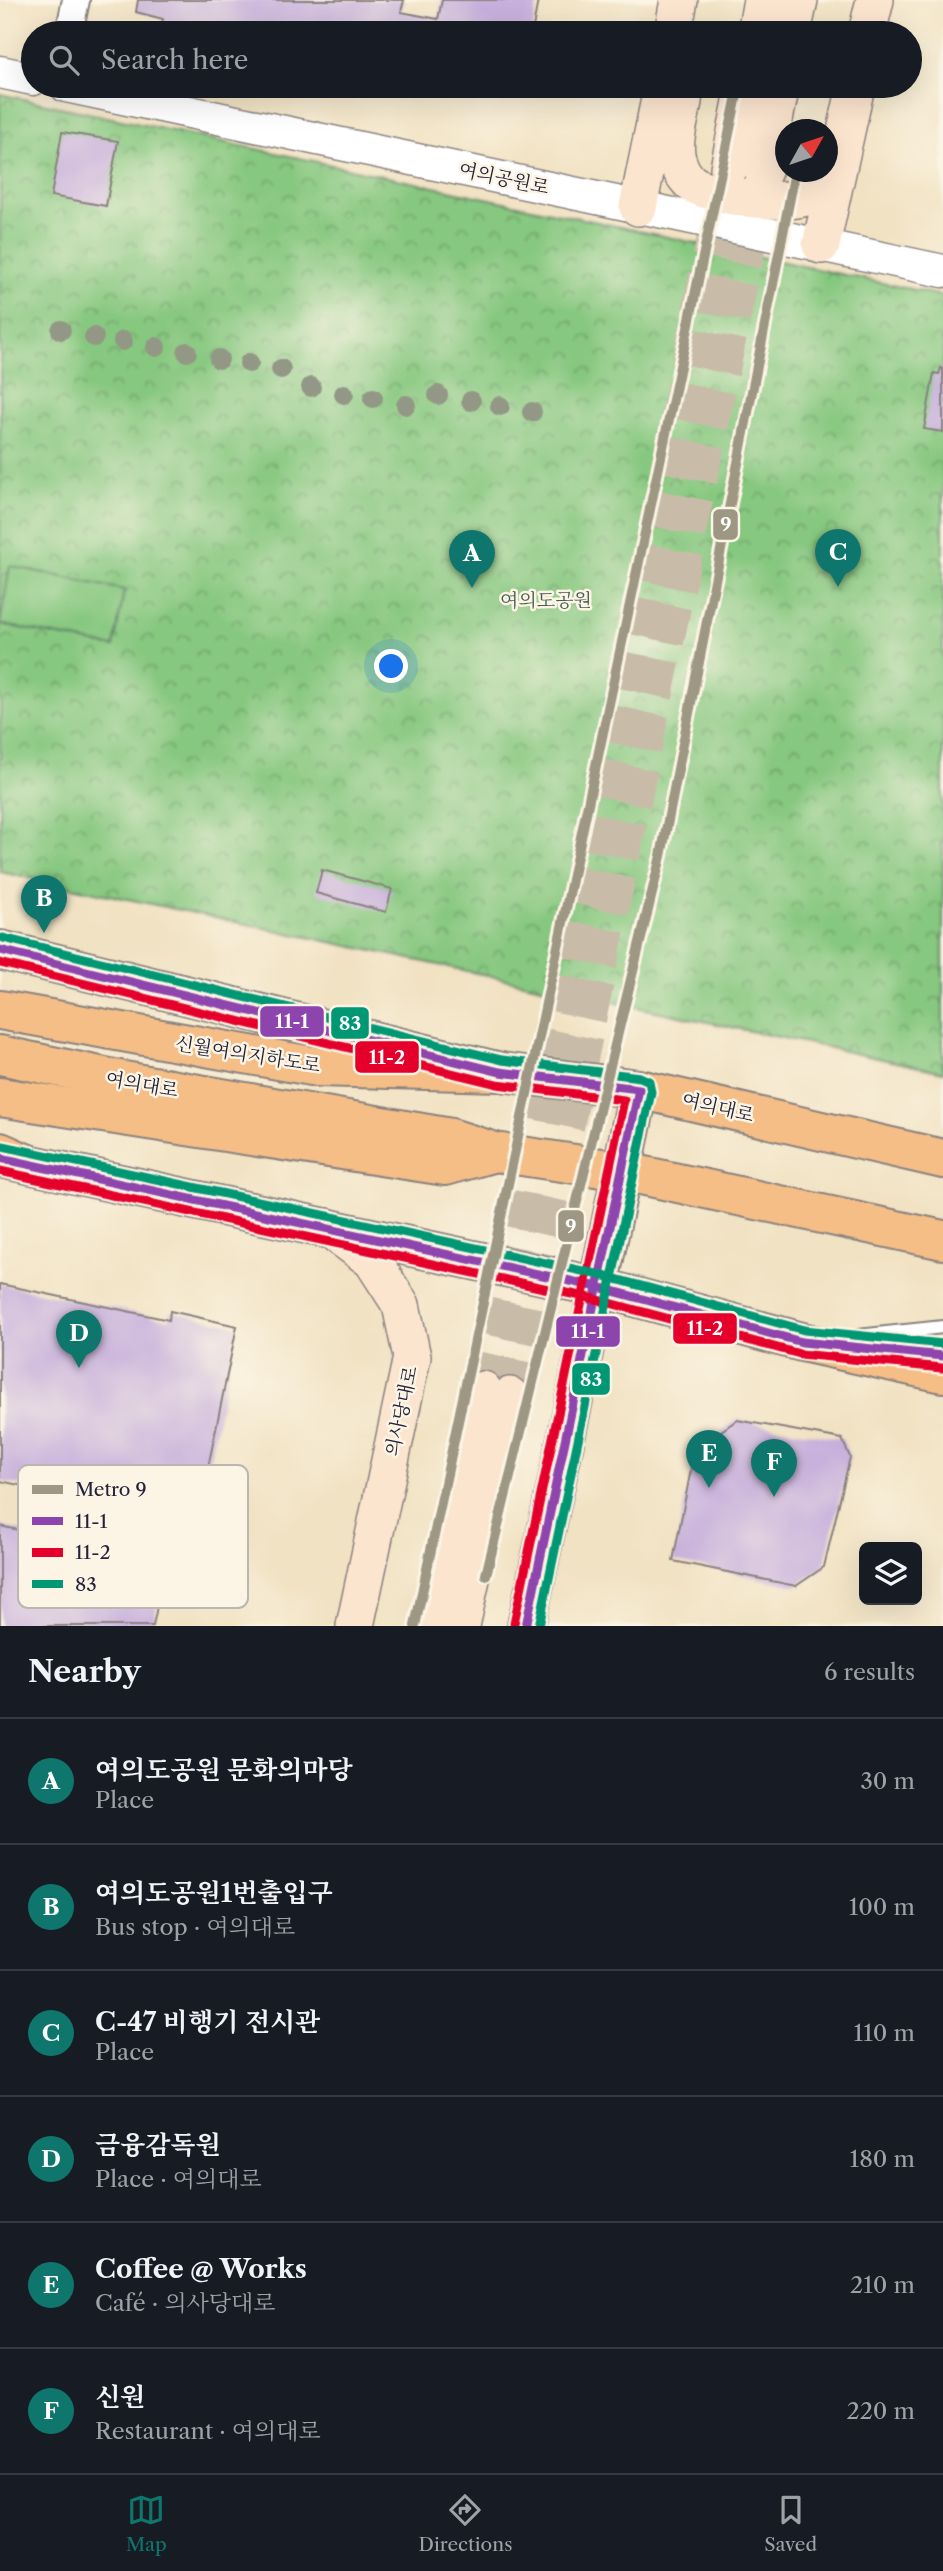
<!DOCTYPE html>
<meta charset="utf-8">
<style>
body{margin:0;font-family:"Libre Caslon Text","Noto Serif KR",serif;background:#242831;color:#f1f3f6}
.controls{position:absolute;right:21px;bottom:21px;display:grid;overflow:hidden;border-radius:10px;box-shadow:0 7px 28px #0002}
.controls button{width:63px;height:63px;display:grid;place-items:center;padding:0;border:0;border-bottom:2px solid #363941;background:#171b24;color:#f1f3f6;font:35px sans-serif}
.compass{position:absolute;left:775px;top:119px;width:63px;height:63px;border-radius:50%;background:#171b24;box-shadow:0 7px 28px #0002;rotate:50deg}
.you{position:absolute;left:392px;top:667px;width:24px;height:24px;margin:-18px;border:5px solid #fff;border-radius:50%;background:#1a73e8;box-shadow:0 0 0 10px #1a73e833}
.badge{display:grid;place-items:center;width:46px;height:46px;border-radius:50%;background:#0f766e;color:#fff;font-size:23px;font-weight:700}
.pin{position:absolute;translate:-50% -58px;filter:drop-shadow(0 2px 4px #0008)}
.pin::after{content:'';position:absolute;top:37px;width:24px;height:21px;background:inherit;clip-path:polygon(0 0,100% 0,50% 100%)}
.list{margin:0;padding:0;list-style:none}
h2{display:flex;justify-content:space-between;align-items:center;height:91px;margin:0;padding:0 28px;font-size:30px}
h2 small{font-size:23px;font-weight:400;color:#9ea1a6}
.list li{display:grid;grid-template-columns:46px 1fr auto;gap:21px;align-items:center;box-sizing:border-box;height:126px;padding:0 28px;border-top:2px solid #363941}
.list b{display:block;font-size:26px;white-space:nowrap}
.list p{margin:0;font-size:23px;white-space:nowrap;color:#9ea1a6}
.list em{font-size:23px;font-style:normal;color:#9ea1a6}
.icon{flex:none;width:38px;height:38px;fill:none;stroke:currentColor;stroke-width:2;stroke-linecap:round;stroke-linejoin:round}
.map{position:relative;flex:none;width:943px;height:1626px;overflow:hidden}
.search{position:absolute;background:#171b24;box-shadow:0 7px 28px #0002;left:21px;right:21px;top:21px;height:77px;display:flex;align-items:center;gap:18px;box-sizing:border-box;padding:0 24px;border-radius:38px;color:#9ea1a6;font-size:26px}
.sheet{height:847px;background:#171b24}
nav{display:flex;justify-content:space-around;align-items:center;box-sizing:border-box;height:98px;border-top:2px solid #363941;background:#171b24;font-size:19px;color:#9ea1a6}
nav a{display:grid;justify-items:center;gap:4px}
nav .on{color:#0f766e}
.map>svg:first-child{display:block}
.park{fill:url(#park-crowns);stroke:#54755e;stroke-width:2}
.garden{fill:#87c880;stroke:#54755e;stroke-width:2}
.building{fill:#c7b0dc}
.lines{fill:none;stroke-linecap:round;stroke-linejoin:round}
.secondary-tunnel{stroke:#c8bca8;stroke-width:37;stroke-dasharray:37 18;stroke-linecap:butt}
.service-casing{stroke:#8a827f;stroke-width:16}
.minor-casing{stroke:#8a827f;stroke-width:30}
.tertiary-casing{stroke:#8a827f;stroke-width:35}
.secondary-casing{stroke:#8a827f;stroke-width:40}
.primary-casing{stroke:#8a827f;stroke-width:42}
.trunk-casing{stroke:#8a827f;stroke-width:42}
.service{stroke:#fff;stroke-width:12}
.minor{stroke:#fff;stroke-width:26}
.tertiary{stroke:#fff;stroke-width:32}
.secondary{stroke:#fbe5cf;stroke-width:37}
.primary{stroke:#f5be86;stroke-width:38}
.trunk{stroke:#f5be86;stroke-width:38}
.bus-1-casing{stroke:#fcf5e5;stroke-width:14}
.bus-2-casing{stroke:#fcf5e5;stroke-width:14}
.bus-3-casing{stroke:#fcf5e5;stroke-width:14}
.bus-1{stroke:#8e44ad;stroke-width:9}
.bus-2{stroke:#e4002b;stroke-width:9}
.bus-3{stroke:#009775;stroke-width:9}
.metro-1-casing{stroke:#fcf5e5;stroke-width:16}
.metro-1{stroke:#9e9783;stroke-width:10}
.tree{fill:#929885}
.labels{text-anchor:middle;stroke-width:5;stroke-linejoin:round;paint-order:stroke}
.street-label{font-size:19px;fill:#22223b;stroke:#fcf5e5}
.park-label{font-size:19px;fill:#455c53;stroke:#fcf5e5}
.key{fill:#fcf5e5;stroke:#bbb6b2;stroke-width:2}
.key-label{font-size:19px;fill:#22223b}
.line-badge{stroke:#fcf5e5;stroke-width:2.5}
.badge-label{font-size:19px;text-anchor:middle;font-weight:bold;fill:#fff}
</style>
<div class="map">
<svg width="943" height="1626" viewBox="0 0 943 1626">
<defs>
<pattern id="park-crowns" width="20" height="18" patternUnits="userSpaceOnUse" patternTransform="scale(1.75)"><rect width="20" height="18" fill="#87c880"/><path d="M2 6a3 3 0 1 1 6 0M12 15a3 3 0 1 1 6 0" fill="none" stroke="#6ea26a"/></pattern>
</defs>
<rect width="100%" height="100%" fill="#fcf5e5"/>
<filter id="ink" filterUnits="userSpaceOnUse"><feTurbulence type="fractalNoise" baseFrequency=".0143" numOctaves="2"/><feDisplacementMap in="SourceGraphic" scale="14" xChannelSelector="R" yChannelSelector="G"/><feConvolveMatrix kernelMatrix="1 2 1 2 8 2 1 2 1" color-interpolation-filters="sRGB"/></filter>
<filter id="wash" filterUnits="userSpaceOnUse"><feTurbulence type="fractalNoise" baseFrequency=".00686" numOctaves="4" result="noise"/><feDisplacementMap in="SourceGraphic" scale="28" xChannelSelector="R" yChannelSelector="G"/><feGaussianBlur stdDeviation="1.57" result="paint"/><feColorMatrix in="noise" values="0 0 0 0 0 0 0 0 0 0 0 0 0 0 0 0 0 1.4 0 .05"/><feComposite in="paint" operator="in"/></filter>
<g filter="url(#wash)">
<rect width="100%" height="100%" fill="#f1e2c3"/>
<path class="park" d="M0,94L943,296V1072L0,872Z"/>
<path class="garden" d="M10,566L124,590L114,647L0,624Z"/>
<g id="blocks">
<path class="building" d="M138,0H404L401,12L438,19L442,0H538L532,33H182L161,29L163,19L136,12Z
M433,86H470L468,95Z
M62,132L118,141L106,206L51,196Z
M941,368L943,369V432L924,429L934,373L939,374Z
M322,870L392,889L386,912L316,893Z
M0,1284L169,1320L170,1311L237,1326L204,1487L173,1480L166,1516L0,1481Z
M737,1420L842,1439L850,1457L824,1567L796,1586L673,1561L695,1449Z
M0,1526L161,1561L160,1566L165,1567L153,1626H0Z"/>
</g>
</g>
<g filter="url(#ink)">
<use href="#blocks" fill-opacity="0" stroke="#8a827f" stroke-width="2"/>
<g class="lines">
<path class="secondary-tunnel" d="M483,1390L725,190
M510,1396L757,197"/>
<defs>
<path id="service" d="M848,1337L943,1327"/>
<path id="minor" d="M69,33L76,0"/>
<path id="tertiary" d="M0,72L33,79
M66,86L943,271"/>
<path id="secondary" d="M673,33L679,0
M756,33L762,0
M792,33L799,0
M867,33L875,0
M684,86C686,111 668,141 679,165C681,171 686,178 691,183C709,196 794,208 811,194L819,172
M729,168L745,86
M763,171L781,86
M638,207L661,94
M821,245L856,86
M327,1227L372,1260L401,1305L412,1357L355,1626
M431,1626L483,1390
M461,1626L510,1396
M526,1626L598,1287"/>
<path id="primary" d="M0,950L500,1072L639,1089L943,1159
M0,1055L124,1081L451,1138L495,1152L622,1171L943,1240
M0,1158L598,1287L802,1342L943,1373
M598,1287L639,1089"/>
<path id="trunk" d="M0,1010L317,1067L500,1072
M0,1097L445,1166L495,1152
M0,1152L25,1163"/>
</defs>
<use href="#service" class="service-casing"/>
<use href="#minor" class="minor-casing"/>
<use href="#tertiary" class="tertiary-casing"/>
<use href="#secondary" class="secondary-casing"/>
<use href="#primary" class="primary-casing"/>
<use href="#trunk" class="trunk-casing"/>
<use href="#service" class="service"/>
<use href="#minor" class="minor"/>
<use href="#tertiary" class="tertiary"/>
<use href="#secondary" class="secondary"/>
<use href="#primary" class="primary"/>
<use href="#trunk" class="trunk"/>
<defs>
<path id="bus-1" d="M0,950L500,1072L639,1089L526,1626
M0,1158L598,1287L802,1342L943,1356"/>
<path id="bus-2" d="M0,963L497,1084L624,1100L514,1623
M0,1171L595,1299L800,1354L942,1368"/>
<path id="bus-3" d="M3,938L502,1060L640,1077L649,1081L651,1092L539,1626
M3,1146L601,1275L804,1330L943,1344"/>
</defs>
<use href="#bus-1" class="bus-1-casing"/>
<use href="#bus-2" class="bus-2-casing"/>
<use href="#bus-3" class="bus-3-casing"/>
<use href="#bus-1" class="bus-1"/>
<use href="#bus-2" class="bus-2"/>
<use href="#bus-3" class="bus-3"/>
<defs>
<path id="metro-1" d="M486,1575L661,856L795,172
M415,1626L739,86"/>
</defs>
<use href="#metro-1" class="metro-1-casing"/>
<use href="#metro-1" class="metro-1"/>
</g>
<g class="tree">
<circle cx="61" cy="330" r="10"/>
<circle cx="94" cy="337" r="10"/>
<circle cx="123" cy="341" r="10"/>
<circle cx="156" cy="347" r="10"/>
<circle cx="187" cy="352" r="10"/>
<circle cx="219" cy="359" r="10"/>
<circle cx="249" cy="363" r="10"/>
<circle cx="281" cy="369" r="10"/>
<circle cx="311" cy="387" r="10"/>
<circle cx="344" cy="394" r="10"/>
<circle cx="438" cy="395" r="10"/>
<circle cx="373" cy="398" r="10"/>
<circle cx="471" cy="401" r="10"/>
<circle cx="406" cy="405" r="10"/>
<circle cx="500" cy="406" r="10"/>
<circle cx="532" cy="412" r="10"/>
</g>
</g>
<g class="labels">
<g class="street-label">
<text transform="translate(504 178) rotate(12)" y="7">여의공원로</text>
<text transform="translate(248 1054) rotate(9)" y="7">신월여의지하도로</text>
<text transform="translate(142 1084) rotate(10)" y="7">여의대로</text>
<text transform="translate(718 1107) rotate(13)" y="7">여의대로</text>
<text transform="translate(401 1411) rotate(-78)" y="7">의사당대로</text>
</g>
<g class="park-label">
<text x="546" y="607">여의도공원</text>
</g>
</g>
<rect x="18" y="1465" width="230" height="143" rx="10" class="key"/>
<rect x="32" y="1485" width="31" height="9" fill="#9e9783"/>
<rect x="32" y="1517" width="31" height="8" fill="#8e44ad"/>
<rect x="32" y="1548" width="31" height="9" fill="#e4002b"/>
<rect x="32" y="1580" width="31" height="8" fill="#009775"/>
<g class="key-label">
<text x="75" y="1496">Metro 9</text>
<text x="75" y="1528">11-1</text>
<text x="75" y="1559">11-2</text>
<text x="75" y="1591">83</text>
</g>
<g class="line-badge">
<rect x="712" y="508" width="27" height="33" rx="7" fill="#9e9783"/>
<rect x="259" y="1005" width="66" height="33" rx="7" fill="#8e44ad"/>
<rect x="330" y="1006" width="40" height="34" rx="7" fill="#009775"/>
<rect x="354" y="1040" width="66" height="34" rx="7" fill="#e4002b"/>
<rect x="557" y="1209" width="28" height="34" rx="7" fill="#9e9783"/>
<rect x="672" y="1312" width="66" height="33" rx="7" fill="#e4002b"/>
<rect x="555" y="1315" width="66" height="33" rx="7" fill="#8e44ad"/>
<rect x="571" y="1362" width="40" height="34" rx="7" fill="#009775"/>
</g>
<g class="badge-label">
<text x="726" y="531">9</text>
<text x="292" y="1028">11-1</text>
<text x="350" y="1030">83</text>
<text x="387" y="1064">11-2</text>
<text x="571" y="1233">9</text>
<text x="705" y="1335">11-2</text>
<text x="588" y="1338">11-1</text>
<text x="591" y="1386">83</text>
</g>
</svg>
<div class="controls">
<button><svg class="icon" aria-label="layers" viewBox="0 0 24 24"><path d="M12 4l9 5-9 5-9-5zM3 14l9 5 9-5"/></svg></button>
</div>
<svg class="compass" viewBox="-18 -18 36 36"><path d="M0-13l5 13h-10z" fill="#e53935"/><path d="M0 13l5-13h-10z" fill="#9ea1a6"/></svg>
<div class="you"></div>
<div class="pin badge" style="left:472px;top:588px">A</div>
<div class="pin badge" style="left:44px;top:933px">B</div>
<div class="pin badge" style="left:838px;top:587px">C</div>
<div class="pin badge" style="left:79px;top:1368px">D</div>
<div class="pin badge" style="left:709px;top:1488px">E</div>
<div class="pin badge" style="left:774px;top:1497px">F</div>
<div class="search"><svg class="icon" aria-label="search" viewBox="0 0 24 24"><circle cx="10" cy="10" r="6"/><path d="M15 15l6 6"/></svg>Search here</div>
</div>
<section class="sheet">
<h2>Nearby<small>6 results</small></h2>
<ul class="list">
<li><span class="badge">A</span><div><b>여의도공원 문화의마당</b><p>Place</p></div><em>30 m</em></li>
<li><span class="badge">B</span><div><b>여의도공원1번출입구</b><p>Bus stop · 여의대로</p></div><em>100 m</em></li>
<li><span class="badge">C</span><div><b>C-47 비행기 전시관</b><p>Place</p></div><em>110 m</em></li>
<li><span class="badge">D</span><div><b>금융감독원</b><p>Place · 여의대로</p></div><em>180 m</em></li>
<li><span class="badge">E</span><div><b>Coffee @ Works</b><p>Café · 의사당대로</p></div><em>210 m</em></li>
<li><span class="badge">F</span><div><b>신원</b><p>Restaurant · 여의대로</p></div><em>220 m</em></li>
</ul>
</section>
<nav>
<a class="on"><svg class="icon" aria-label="map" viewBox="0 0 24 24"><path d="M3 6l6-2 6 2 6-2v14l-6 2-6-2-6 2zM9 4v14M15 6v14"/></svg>Map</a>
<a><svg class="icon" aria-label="directions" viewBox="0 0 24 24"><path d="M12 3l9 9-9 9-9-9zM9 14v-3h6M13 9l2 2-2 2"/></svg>Directions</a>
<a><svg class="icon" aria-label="saved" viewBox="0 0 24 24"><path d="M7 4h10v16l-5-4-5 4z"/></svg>Saved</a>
</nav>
